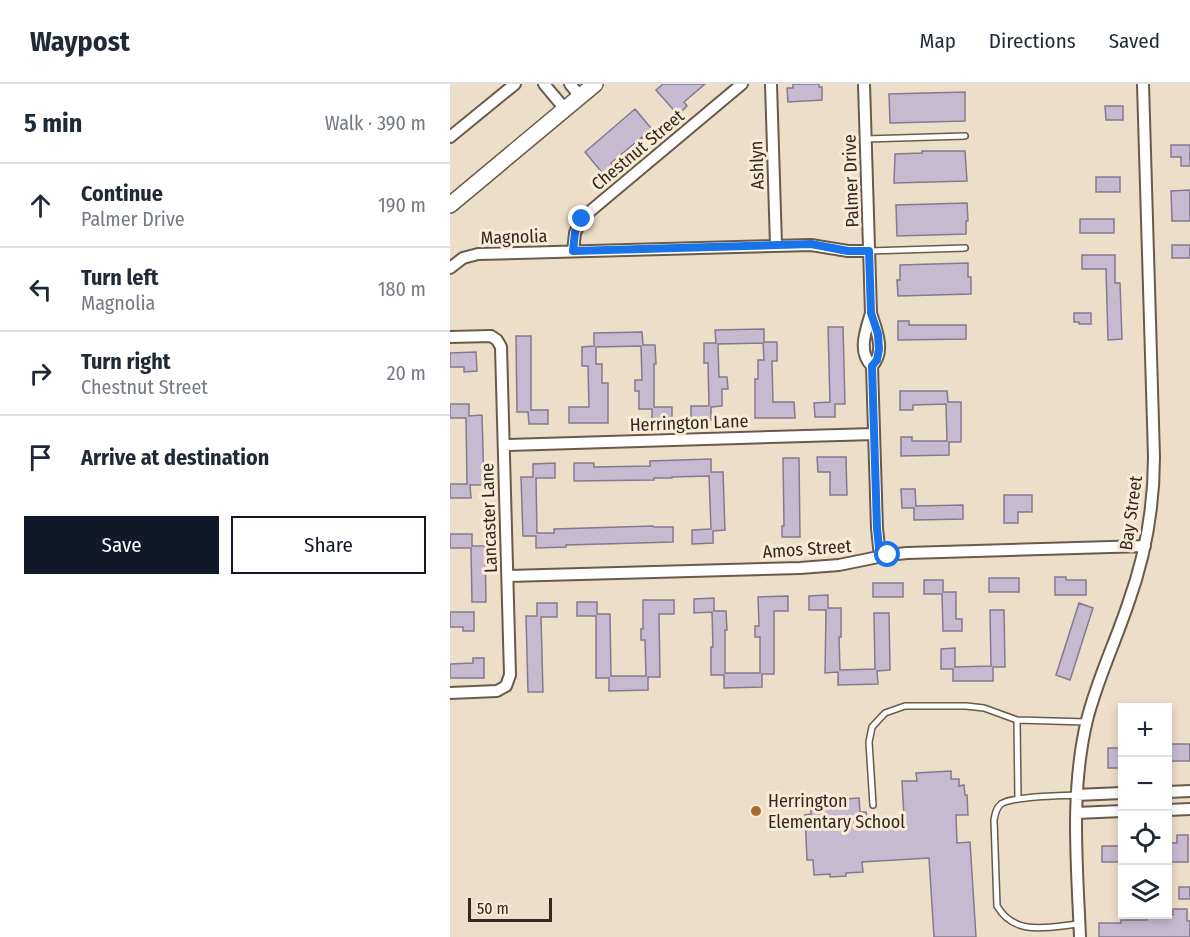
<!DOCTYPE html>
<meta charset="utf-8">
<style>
body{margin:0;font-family:"Fira Sans Condensed",sans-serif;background:#f2f2f3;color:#1f2937}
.controls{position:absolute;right:18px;bottom:18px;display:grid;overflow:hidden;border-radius:0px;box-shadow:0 3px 9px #0003}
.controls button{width:54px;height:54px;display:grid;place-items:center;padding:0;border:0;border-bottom:2px solid #e0e1e3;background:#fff;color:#1f2937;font:30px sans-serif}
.scale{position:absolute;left:18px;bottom:15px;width:84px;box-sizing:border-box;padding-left:6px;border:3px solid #2f2921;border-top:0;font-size:16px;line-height:21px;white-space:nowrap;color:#2f2921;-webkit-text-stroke:4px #fbebd6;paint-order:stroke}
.stop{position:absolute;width:18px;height:18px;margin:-14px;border:4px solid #1a73e8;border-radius:50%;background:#fff}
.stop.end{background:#1a73e8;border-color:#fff;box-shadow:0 2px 6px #0008}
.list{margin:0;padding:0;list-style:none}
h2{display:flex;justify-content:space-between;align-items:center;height:78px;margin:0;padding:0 24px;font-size:26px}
h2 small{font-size:20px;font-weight:400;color:#747a83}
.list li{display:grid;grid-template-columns:39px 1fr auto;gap:18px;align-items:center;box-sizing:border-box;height:84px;padding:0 24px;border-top:2px solid #e0e1e3}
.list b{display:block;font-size:22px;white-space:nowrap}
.list p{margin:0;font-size:20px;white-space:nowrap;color:#747a83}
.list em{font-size:20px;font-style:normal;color:#747a83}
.actions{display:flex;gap:12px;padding:18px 24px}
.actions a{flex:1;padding:14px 0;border:2px solid #111827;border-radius:0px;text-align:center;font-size:21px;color:#111827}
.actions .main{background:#111827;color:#fff}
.icon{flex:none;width:33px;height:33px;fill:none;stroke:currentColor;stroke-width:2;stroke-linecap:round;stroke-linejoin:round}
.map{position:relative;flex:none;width:740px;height:853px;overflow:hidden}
header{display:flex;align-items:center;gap:36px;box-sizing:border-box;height:84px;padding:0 30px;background:#fff;border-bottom:2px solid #e0e1e3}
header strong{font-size:28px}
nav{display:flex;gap:33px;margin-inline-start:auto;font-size:21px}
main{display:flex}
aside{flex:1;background:#fff}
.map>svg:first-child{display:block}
.building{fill:#c6bad0;stroke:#847a8e;stroke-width:1.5}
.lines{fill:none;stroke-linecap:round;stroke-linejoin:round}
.lane-casing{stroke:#685b49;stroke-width:8}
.street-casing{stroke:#685b49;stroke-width:14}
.secondary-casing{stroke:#685b49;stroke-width:18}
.lane{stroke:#fff;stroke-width:5}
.street{stroke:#fff;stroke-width:10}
.secondary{stroke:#fff;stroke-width:15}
.route{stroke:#1a73e8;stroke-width:8}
.poi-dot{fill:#a56a2b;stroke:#fbebd6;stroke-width:2}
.labels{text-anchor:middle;stroke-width:6;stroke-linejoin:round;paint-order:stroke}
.street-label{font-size:18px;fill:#2f2921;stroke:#fbebd6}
.poi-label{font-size:18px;fill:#2f2921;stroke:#fbebd6;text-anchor:start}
</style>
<header>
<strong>Waypost</strong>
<nav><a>Map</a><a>Directions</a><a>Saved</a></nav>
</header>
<main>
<aside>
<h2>5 min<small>Walk · 390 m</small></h2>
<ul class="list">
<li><svg class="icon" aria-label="ahead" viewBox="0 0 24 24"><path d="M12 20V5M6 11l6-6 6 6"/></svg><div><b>Continue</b><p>Palmer Drive</p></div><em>190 m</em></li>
<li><svg class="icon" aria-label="left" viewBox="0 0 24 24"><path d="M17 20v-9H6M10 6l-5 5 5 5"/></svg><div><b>Turn left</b><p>Magnolia</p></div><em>180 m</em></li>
<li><svg class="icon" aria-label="right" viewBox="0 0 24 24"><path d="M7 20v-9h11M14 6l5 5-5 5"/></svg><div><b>Turn right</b><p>Chestnut Street</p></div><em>20 m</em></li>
<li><svg class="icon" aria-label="arrive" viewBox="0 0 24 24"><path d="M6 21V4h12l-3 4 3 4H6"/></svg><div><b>Arrive at destination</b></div></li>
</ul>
<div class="actions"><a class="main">Save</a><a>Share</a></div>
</aside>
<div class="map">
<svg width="740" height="853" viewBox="0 0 740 853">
<rect width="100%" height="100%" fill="#eddec9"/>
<path class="building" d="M213,0H255L234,18L237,22L228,31L206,6Z
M343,0H369V3H372V16L338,18L337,4H343Z
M515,8V37L440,39L439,10Z
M655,22H673V36H656Z
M185,25L205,49L195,57L192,53L161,79L165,84L155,92L135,68Z
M721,61H740V82H731V73H721Z
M472,67H515L517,97L444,99L445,70L472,69Z
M646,93H670V108H646Z
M740,106V137H722L721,107Z
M517,119L518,137H516V150L447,152L446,121Z
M630,135H664V149H630Z
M722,161H740V174H722Z
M632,171H665V199H670L672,255L658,256L656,185H632Z
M518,179V193H521V210L448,212L447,196H450V181Z
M624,229H641V240H629V238H624Z
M448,237H459V241H516V255L448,256Z
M378,243H393L395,320H385V333H365L364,319L380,318Z
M314,245V258H327V277H322L323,318H344L345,334H305V295H308V276H314L313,259L268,260L269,293H277L278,305H272V322L261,323V336L241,337V322H259L258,279H254V259H266L265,246Z
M192,248L193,261H205L206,280H204V323H222V337L202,338V325H189V307H185V296H192L191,262L146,263V280H152V299H158V339H119V323H139L138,282H132V263L144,262V249Z
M66,252H81V326H98V340H79L78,328H67Z
M26,268L27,287L14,288V283H0V269Z
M450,307H497L498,318H511V358H499V371L451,372V353H462V357H497L496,320L463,321V326H450Z
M0,320H19V332L32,331L34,401H20L21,414H0V400H17L16,334H0Z
M367,373H396L397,411H380V388H368Z
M333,374H349L350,453H332V442H334Z
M261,375V388H273L275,446L263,447V459L242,460V446L261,445L259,392L222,393V394H204V396L124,397V379H144V383L200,382V377Z
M105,379V394H86L87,449H104V445L203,442L204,443H223V458L116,461V463L86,464V452H73L71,393H83V380Z
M451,405H465L466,422L513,421V435L464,436V424H452Z
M554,411H582V428H568V439H554Z
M0,450H22V462H35L36,518H22L21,464H0Z
M605,493H616V496H636V511H605Z
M539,494H569V508H539Z
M474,496H493V508H506V535H512V547H493L492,510H474Z
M423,499H453V513H423Z
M378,511V524H391V553H389L390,586L425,585L424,529H439L440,586L427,587L428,600L388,601V588L375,589L376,526H359V512Z
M338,512V527H324V590H312V603L274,604V591H261V563H263L262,528L244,529V515L264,514V527H276L277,546H275V589H310V553H305V542H309L308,513Z
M193,516H224V530H209L210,593H198V606L159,607V594H146V532H127V518H147V530H160L161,592H196L195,556H191V545H193Z
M87,519H107V533H91L93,608H78L76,532H87Z
M629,519L643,524L620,596L606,591Z
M540,526H554L555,583H543V597H503V585H491V565L505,564V583L541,582Z
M0,528H24V547H13V543H0Z
M23,574H34V594H0V580L23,579Z
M720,660H740V677H720Z
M658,664H672V684H658Z
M501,687V695H509V702L514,701L515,711H517L518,731H506L507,759L520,758L526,853H484L479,774L412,778L413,788L396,789V792L380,793V790L364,791L363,776H357L355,731L361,730V716L377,715V713L394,712V715L409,714L410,728H416L417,735L454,733L452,697H467L466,689Z
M727,751H738V778H717V759H727Z
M652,762H672V778H652Z
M729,803H740V815H729Z
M723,825H737V837H740V853H649V839H671V836H697L696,831H723Z"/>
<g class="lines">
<defs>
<path id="lane" d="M416,55L515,52
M419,167L515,164
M626,711C611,712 562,712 551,720C546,724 545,730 544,736L547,822C565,853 599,843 629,840
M568,715L567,636L637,638
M423,721L419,658L422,643L435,629L455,622H516L534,624L567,636"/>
<path id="street" d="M94,0L115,25
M120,0L130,12
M321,0L326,161
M414,0L421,229C426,245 436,268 422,282
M0,53L65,0
M123,167L125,149L132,134L292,0
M0,184L13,174L28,170L361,161L398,167H419
M421,229C416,246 407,268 422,282L427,444L430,473
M0,253L41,252L47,256L51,263L60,591L56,602L47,607L0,609
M54,361L424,350
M58,492L350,484L389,481L438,471L457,469L695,462
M718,708L740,707
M626,711L672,709
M718,726L740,725
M626,729L672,727
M630,853C627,780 620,707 637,636C647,596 665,559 678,520C695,473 704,423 704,373L693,0"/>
<path id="secondary" d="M0,121L145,0"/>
</defs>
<use href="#lane" class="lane-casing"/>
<use href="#street" class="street-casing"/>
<use href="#secondary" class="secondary-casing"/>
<use href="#lane" class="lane"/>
<use href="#street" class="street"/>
<use href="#secondary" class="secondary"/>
</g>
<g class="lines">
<path class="route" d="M132,135L125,148L123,167L361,160L398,167H419L421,229L428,250L429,265L427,276L422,282L427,444L430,473L438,471"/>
</g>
<circle class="poi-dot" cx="306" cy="727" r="6"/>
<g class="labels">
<g class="street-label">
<text transform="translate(188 66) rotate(-40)" y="6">Chestnut Street</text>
<text transform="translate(307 81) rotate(-92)" y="6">Ashlyn</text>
<text transform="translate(401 97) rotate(-92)" y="6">Palmer Drive</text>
<text transform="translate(64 153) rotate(-2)" y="6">Magnolia</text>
<text transform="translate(239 339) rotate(-2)" y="6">Herrington Lane</text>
<text transform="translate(681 429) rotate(-82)" y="6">Bay Street</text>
<text transform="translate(39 434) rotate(-92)" y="6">Lancaster Lane</text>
<text transform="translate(357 465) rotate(-4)" y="6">Amos Street</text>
</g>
<g class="poi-label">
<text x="318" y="723">Herrington<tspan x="318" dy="21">Elementary School</tspan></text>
</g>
</g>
</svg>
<div class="controls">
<button>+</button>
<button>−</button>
<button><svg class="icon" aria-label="locate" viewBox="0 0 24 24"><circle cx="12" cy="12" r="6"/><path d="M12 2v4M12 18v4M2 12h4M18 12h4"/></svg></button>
<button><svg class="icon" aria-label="layers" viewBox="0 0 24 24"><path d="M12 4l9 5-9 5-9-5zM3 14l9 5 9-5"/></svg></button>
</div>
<div class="scale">50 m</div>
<div class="stop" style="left:438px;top:471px"></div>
<div class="stop end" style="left:132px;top:135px"></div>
</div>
</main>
